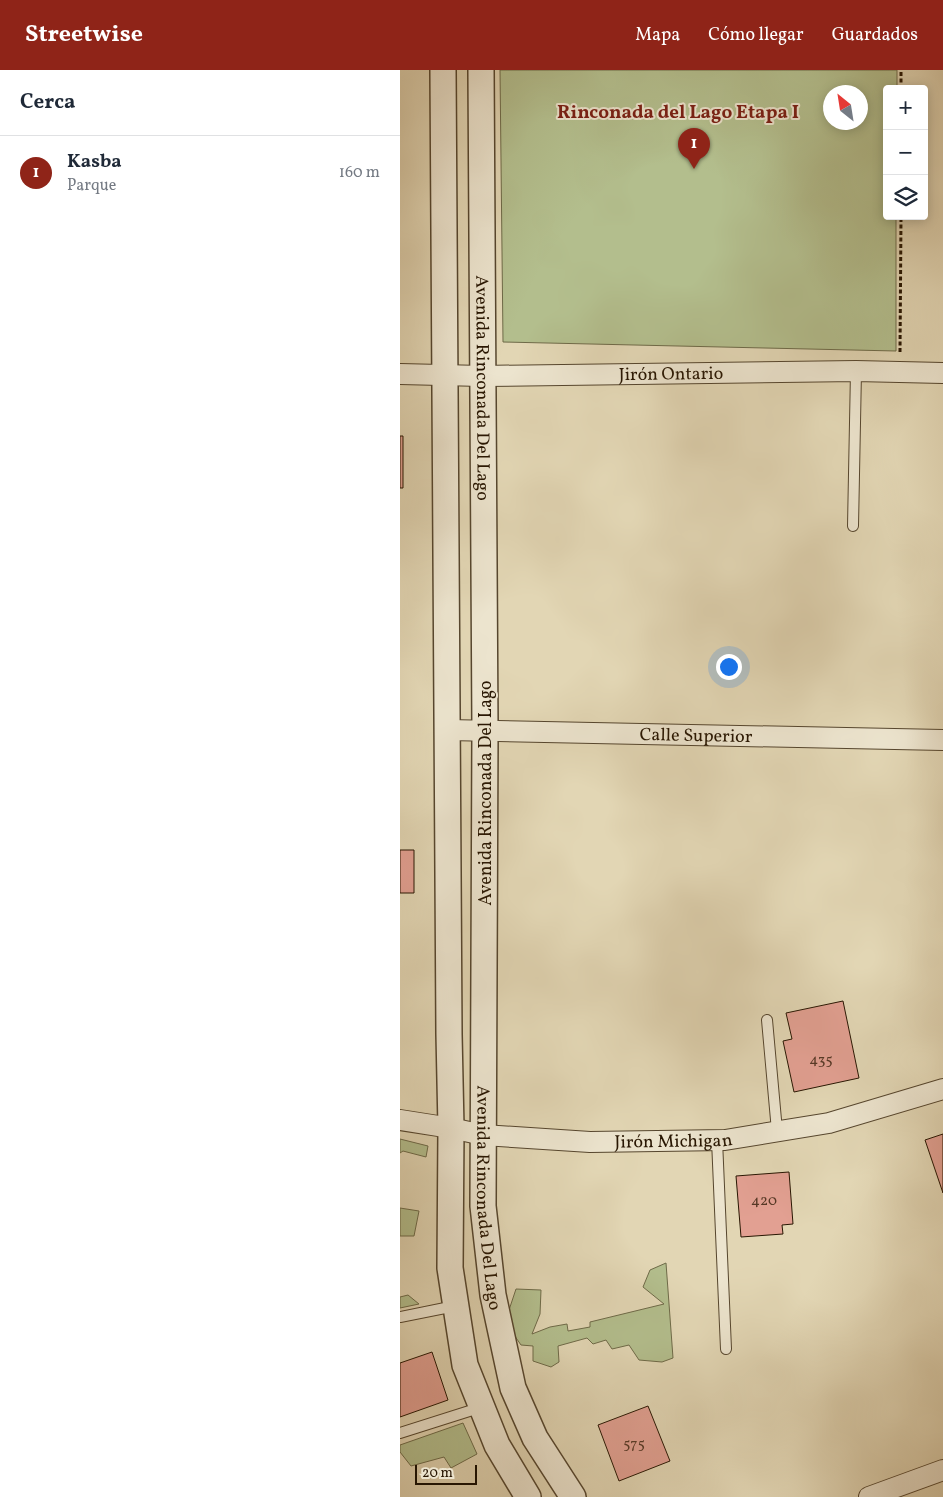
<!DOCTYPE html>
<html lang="es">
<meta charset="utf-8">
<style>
body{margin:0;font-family:Vollkorn,serif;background:#f6f6f7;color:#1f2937}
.controls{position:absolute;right:15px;top:15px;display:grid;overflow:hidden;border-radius:5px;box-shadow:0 2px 12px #0003}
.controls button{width:45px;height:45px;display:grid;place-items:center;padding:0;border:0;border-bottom:1px solid #e0e1e3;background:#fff;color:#1f2937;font:25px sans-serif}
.compass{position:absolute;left:423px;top:15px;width:45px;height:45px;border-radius:50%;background:#fff;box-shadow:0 2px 12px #0003;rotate:330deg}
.scale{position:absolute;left:15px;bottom:12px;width:62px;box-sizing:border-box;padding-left:5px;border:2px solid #281602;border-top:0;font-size:14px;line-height:18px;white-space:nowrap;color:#281602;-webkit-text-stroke:4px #ece4ce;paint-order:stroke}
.you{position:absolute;left:328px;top:596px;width:18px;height:18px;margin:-12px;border:4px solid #fff;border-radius:50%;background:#1a73e8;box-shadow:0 0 0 8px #1a73e833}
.badge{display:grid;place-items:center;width:32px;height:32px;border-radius:50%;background:#8f2418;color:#fff;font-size:16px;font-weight:700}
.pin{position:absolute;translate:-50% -41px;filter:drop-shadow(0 1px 2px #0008)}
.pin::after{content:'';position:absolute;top:26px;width:18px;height:15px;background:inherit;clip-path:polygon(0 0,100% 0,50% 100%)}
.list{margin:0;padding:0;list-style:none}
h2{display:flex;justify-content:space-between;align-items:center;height:65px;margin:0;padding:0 20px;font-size:21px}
h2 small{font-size:16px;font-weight:400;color:#747a83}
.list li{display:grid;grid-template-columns:32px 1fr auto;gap:15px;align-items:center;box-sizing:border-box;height:75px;padding:0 20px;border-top:1px solid #e0e1e3}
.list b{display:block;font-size:19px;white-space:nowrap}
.list p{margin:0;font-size:16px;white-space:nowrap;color:#747a83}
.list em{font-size:16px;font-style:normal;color:#747a83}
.icon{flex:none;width:28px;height:28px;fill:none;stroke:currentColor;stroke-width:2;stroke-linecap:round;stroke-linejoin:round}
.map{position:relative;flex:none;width:543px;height:1427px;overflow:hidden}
header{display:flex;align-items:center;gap:30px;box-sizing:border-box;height:70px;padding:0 25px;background:#8f2418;color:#fff}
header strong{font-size:24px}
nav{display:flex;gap:28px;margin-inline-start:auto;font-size:18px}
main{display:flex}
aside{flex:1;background:#fff}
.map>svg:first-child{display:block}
.green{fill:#b3be8d;stroke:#6e6a48;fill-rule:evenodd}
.building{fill:#e2a092;stroke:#281602}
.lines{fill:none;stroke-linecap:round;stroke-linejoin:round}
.service-casing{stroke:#56462e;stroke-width:12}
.minor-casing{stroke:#56462e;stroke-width:22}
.tertiary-casing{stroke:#56462e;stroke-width:28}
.path{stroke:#281602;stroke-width:3;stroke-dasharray:4 2.5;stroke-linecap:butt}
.service{stroke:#ece4ce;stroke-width:10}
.minor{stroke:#ece4ce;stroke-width:20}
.tertiary{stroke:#ece4ce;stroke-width:25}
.labels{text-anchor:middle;stroke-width:4;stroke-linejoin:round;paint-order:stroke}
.number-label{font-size:15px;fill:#563826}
.street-label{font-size:18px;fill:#281602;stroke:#ece4ce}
.neighbourhood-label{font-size:19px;font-weight:bold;fill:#7a1f14;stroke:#ece4ce}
</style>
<header>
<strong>Streetwise</strong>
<nav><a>Mapa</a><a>Cómo llegar</a><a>Guardados</a></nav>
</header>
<main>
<aside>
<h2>Cerca<small></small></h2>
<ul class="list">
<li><span class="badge">1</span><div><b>Kasba</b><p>Parque</p></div><em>160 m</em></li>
</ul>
</aside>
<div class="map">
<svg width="543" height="1427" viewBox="0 0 543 1427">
<rect width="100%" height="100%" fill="#e2d6b4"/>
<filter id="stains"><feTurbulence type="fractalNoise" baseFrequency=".004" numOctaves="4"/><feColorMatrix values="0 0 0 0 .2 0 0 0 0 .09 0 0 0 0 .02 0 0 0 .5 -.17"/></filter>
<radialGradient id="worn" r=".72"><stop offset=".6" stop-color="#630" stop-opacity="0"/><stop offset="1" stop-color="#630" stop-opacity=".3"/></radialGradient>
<path class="green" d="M100,0H497V19H487V146H496V281L103,272ZM460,22V52H430V22Z
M0,1069L28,1076L26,1087L3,1081L0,1083Z
M0,1138L19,1141L14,1166H0Z
M266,1193L273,1288L262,1292L239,1290L229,1275L212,1279L206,1270L193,1274L187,1268L158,1276L159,1292L151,1297L133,1291V1276L121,1275L112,1262L108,1243L116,1219L141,1220L140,1244L132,1264L150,1257L167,1254L168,1261L190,1257V1252L264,1234L243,1217L250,1200Z
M8,1225L19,1234L0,1238V1227Z
M63,1353L77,1384L51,1398L44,1387L11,1396L0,1382V1375Z"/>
<path class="building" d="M0,366H3V418H0Z
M0,780H14V823H0Z
M443,931L459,1008L394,1022L383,971L392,969L386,943Z
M543,1064V1123L525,1070Z
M389,1102L393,1154L382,1155L383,1164L341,1167L336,1106Z
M32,1282L48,1330L0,1347V1293Z
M248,1336L270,1391L219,1411L198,1355Z"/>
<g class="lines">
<defs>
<path id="service" d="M453,456L456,301
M367,950L377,1061
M317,1070L326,1279
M0,1247L55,1236
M0,1363L82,1337"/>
<g id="minor">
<path id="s1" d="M0,304L82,306L456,301L543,303"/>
<path id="s2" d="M47,660L543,670"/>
<path id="s3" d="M0,1050L51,1058L83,1065L190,1072L325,1070L429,1053L543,1019"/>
<path d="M469,1427L543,1400"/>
</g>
<g id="tertiary">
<path d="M43,0L49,964L51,1058L50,1198L65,1295L97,1375L128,1427"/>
<path id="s4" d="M81,0L85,660L83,1136L93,1225L113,1318L135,1368L173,1427"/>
</g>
</defs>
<use href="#service" class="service-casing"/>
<use href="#minor" class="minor-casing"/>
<use href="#tertiary" class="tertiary-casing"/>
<path class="path" d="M501,19V0
M500,282L501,146"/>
<use href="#service" class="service"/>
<use href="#minor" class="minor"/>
<use href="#tertiary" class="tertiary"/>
</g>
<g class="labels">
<g class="number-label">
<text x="421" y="994">435</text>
<text x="364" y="1135">420</text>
<text x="234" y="1378">575</text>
</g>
<g class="street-label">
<text dy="6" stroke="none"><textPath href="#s1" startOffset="271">Jirón Ontario</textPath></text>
<text dy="6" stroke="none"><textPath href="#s4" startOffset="318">Avenida Rinconada Del Lago</textPath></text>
<text dy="6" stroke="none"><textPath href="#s2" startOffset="249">Calle Superior</textPath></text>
<text transform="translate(85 723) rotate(-90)" y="6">Avenida Rinconada Del Lago</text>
<text dy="6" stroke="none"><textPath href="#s3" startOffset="275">Jirón Michigan</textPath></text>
<text dy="6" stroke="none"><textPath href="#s4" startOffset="1128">Avenida Rinconada Del Lago</textPath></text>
</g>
<g class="neighbourhood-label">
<text x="278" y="48">Rinconada del Lago Etapa I</text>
</g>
</g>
<rect width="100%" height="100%" filter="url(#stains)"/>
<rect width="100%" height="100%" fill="url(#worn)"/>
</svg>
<div class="controls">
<button>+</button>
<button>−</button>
<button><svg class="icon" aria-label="layers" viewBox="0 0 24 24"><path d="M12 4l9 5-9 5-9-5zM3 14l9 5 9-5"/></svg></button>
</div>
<svg class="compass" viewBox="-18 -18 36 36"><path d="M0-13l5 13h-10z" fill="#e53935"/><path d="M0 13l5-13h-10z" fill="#747a83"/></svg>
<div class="scale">20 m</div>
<div class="you"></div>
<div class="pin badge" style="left:294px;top:99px">1</div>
</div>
</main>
